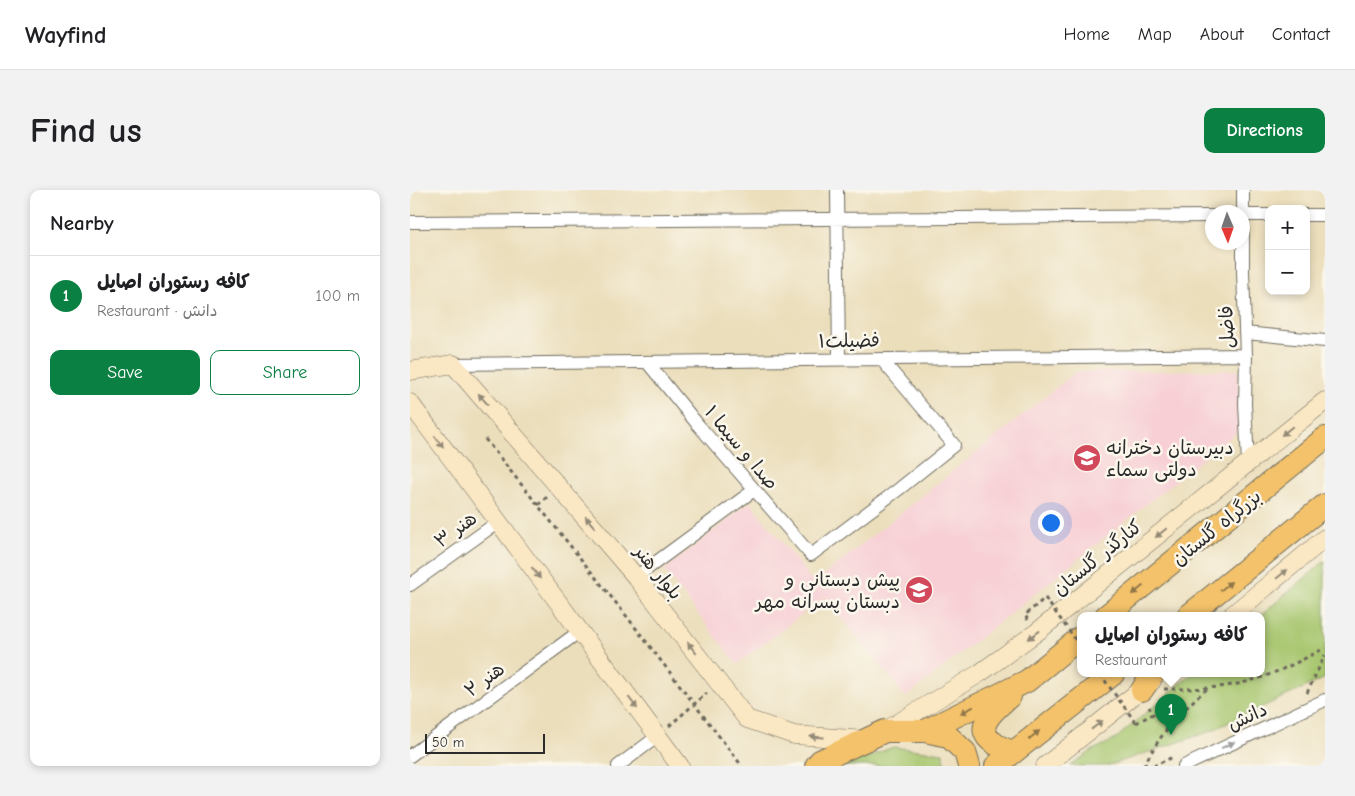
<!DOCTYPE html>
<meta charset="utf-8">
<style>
body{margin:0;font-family:"Comic Neue","Playpen Sans Arabic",sans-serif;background:#f2f2f2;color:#202124}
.controls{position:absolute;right:15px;top:15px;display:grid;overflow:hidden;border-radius:10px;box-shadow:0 2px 8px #0003}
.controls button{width:45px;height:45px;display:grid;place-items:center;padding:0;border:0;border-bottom:1px solid #e0e0e0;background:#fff;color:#202124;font:25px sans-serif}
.compass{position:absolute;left:795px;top:15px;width:45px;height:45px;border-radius:50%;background:#fff;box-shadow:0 2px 8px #0003;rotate:178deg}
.scale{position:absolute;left:15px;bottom:12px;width:120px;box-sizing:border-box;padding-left:5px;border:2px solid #2b2b2b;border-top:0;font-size:14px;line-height:18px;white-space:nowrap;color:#2b2b2b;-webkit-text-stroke:4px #fbf7ec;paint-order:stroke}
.you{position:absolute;left:640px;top:332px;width:18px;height:18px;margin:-12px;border:4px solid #fff;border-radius:50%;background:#1a73e8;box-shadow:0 0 0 8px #1a73e833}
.badge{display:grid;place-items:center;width:32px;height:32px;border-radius:50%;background:#0b8043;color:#fff;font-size:16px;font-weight:700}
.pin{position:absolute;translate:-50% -41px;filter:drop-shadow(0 1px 2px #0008)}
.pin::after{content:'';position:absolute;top:26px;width:18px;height:15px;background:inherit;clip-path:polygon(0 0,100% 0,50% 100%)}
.popup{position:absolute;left:667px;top:422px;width:188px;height:65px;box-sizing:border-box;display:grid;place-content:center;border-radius:10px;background:#fff;filter:drop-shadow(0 1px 4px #0005);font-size:16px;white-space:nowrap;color:#757577}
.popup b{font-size:19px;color:#202124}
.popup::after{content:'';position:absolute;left:50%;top:100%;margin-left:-10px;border:10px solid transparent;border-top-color:#fff}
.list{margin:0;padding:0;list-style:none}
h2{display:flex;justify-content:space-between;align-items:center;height:65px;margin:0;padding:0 20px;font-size:21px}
h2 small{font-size:16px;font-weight:400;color:#757577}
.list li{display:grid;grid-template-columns:32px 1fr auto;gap:15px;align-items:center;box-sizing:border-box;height:80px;padding:0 20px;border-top:1px solid #e0e0e0}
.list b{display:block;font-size:19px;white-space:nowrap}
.list p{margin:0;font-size:16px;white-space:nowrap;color:#757577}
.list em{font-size:16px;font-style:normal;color:#757577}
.actions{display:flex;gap:10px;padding:15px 20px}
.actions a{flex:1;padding:11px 0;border:1px solid #0b8043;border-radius:10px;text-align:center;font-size:18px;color:#0b8043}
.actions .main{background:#0b8043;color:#fff}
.map{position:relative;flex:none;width:915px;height:576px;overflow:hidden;border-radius:10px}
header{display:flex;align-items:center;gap:30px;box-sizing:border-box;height:70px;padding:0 25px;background:#fff;border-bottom:1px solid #e0e0e0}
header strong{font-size:24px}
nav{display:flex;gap:28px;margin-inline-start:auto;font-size:18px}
.intro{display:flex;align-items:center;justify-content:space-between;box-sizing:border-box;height:120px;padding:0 30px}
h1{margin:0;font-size:35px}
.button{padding:12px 22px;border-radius:10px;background:#0b8043;color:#fff;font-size:18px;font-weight:700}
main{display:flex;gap:30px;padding:0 30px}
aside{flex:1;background:#fff;border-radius:10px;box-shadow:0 2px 8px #0003}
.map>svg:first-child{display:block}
.built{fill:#f7cfd5}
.green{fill:#a7c66e;stroke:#69784c}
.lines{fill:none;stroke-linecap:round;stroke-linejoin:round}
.street-casing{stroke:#6e6a5d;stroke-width:14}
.secondary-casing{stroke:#6e6a5d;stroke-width:19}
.highway-casing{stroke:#6e6a5d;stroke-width:24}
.path{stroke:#6e6a5d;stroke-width:3;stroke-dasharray:4 4;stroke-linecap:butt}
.street{stroke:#fff;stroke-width:12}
.secondary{stroke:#fae7c3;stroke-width:18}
.highway{stroke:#f3c26a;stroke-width:22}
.path-bridge{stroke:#6e6a5d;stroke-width:3;stroke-dasharray:4 4;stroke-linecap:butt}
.oneway{fill:#928977}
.oneway2{fill:#8f764a}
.oneway3{fill:#a0a0a0}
.labels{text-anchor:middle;stroke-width:5;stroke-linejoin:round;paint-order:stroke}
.street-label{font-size:19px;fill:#2b2b2b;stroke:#fbf7ec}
.poi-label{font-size:19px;fill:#2b2b2b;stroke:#fbf7ec;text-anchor:start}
</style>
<header>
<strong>Wayfind</strong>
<nav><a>Home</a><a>Map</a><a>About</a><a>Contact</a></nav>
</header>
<div class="intro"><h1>Find us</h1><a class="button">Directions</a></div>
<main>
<aside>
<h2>Nearby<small></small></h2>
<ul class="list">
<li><span class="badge">1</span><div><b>کافه رستوران اصایل</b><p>Restaurant · دانش</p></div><em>100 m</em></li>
</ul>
<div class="actions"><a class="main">Save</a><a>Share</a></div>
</aside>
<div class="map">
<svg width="915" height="576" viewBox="0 0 915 576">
<rect width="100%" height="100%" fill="#fbf7ec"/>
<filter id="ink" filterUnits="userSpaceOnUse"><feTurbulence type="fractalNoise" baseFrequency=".02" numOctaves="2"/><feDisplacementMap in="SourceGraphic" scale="10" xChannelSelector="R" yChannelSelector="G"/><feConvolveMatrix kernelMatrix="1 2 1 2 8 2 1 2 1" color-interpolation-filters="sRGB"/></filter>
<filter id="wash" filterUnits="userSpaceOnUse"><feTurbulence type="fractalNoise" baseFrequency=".0096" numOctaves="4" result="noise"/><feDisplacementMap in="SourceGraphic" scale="20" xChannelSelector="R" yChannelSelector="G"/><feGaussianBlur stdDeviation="1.12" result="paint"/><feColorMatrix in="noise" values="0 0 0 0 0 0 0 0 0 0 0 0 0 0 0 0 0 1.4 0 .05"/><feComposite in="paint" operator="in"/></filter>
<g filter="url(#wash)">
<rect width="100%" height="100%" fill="#ebdebb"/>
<path class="built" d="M828,180L829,240L496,507L415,407L327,474L254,380L340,312L404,393L666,182Z"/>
<path class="green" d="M915,371V488L796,543L697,576H660L683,560L704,550L782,484H851L850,426Z
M483,557L533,563L536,576H434Z"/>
</g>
<g filter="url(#ink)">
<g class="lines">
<defs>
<path id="street" d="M427,0L429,169
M833,0V82L836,165L835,214L838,273
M832,25H859
M896,25H915
M0,32L802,26
M835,143L915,151
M237,172L289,236L401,365L489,299L544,255L471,169
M43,174L836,165
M226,387L344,300
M0,395L88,332
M0,566L170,441
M208,576L248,546
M774,576L915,510"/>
<path id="secondary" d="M0,181L43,174L226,387L337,529L384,545L456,550
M0,213L270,576
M821,426L915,348
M475,541L570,483L627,442L915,211
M635,576L742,491"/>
<path id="highway" d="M696,426L915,248
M778,426L915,315
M732,500L743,484
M600,506C587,518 560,537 584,553C589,557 596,559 602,562
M515,541L617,491L671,447
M406,576L410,571L475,541H515L538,546L555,562L559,576
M586,576L703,484"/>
</defs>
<use href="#street" class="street-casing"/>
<use href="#secondary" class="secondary-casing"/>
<use href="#highway" class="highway-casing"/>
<path class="path" d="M75,249L218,428L332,576
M128,315L137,307
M618,430L615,425L635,408
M760,493L771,484
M754,499C780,499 806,499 832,493C862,486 888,472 915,458
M897,503L915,465
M726,533L743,524L739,517
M259,536L297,503
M734,576C749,545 771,520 797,499
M743,576L763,567"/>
<use href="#street" class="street"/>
<use href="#secondary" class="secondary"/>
<use href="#highway" class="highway"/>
<path class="path-bridge" d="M635,408L671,457
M690,484L726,533"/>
</g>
<defs><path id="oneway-solid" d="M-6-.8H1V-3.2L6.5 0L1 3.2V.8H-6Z" transform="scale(1.25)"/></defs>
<g class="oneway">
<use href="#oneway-solid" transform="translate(73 209) rotate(-131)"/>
<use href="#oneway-solid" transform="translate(877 241) rotate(141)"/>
<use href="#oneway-solid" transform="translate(29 252) rotate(53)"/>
<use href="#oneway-solid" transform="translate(180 332) rotate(-131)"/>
<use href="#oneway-solid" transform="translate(751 343) rotate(141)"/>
<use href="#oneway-solid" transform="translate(126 383) rotate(53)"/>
<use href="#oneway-solid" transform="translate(872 384) rotate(-39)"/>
<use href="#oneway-solid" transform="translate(624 445) rotate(144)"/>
<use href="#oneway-solid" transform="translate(282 458) rotate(-128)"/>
<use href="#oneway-solid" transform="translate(223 513) rotate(53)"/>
<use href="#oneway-solid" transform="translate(687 535) rotate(-38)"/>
<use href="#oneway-solid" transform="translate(407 547) rotate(-177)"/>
</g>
<g class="oneway2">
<use href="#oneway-solid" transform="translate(816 396) rotate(-39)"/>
<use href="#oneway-solid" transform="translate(728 400) rotate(141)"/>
<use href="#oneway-solid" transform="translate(557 520) rotate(154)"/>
<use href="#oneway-solid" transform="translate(624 545) rotate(-39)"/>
</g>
<use class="oneway3" href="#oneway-solid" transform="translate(818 555) rotate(-25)"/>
</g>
<defs>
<symbol id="school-disc" viewBox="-11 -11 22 22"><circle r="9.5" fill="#d1495b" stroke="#fbf7ec"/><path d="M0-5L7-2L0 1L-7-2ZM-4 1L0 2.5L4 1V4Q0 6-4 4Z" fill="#fff"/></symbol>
</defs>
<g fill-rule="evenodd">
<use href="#school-disc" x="661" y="252" width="32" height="32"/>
<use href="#school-disc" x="493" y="384" width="32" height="32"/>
</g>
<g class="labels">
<g class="street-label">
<text transform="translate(816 137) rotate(-92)" y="7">فاضل</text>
<text transform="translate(439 150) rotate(-1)" y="7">فضیلت۱</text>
<text transform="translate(332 257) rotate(50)" y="7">صدا و سیما ۱</text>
<text transform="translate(806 337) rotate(-39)" y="7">بزرگراه گلستان</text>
<text transform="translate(45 339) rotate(-36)" y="7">هنر ۳</text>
<text transform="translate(687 367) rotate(-39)" y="7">کنارگذر گلستان</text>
<text transform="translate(249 382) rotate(51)" y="7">بلوار هنر</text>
<text transform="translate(74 489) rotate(-37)" y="7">هنر ۲</text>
<text transform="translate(837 526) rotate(-25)" y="7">دانش</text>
</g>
<g class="poi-label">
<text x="696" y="264">دبیرستان دخترانه<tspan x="696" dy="22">دولتی سماء</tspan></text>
<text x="490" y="396" text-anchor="end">پیش دبستانی و<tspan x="490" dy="22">دبستان پسرانه مهر</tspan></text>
</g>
</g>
</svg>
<div class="controls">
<button>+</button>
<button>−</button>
</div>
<svg class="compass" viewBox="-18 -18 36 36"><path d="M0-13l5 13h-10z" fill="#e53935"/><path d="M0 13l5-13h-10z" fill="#757577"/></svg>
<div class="scale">50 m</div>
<div class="you"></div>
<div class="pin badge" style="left:761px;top:545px">1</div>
<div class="popup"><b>کافه رستوران اصایل</b>Restaurant</div>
</div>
</main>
